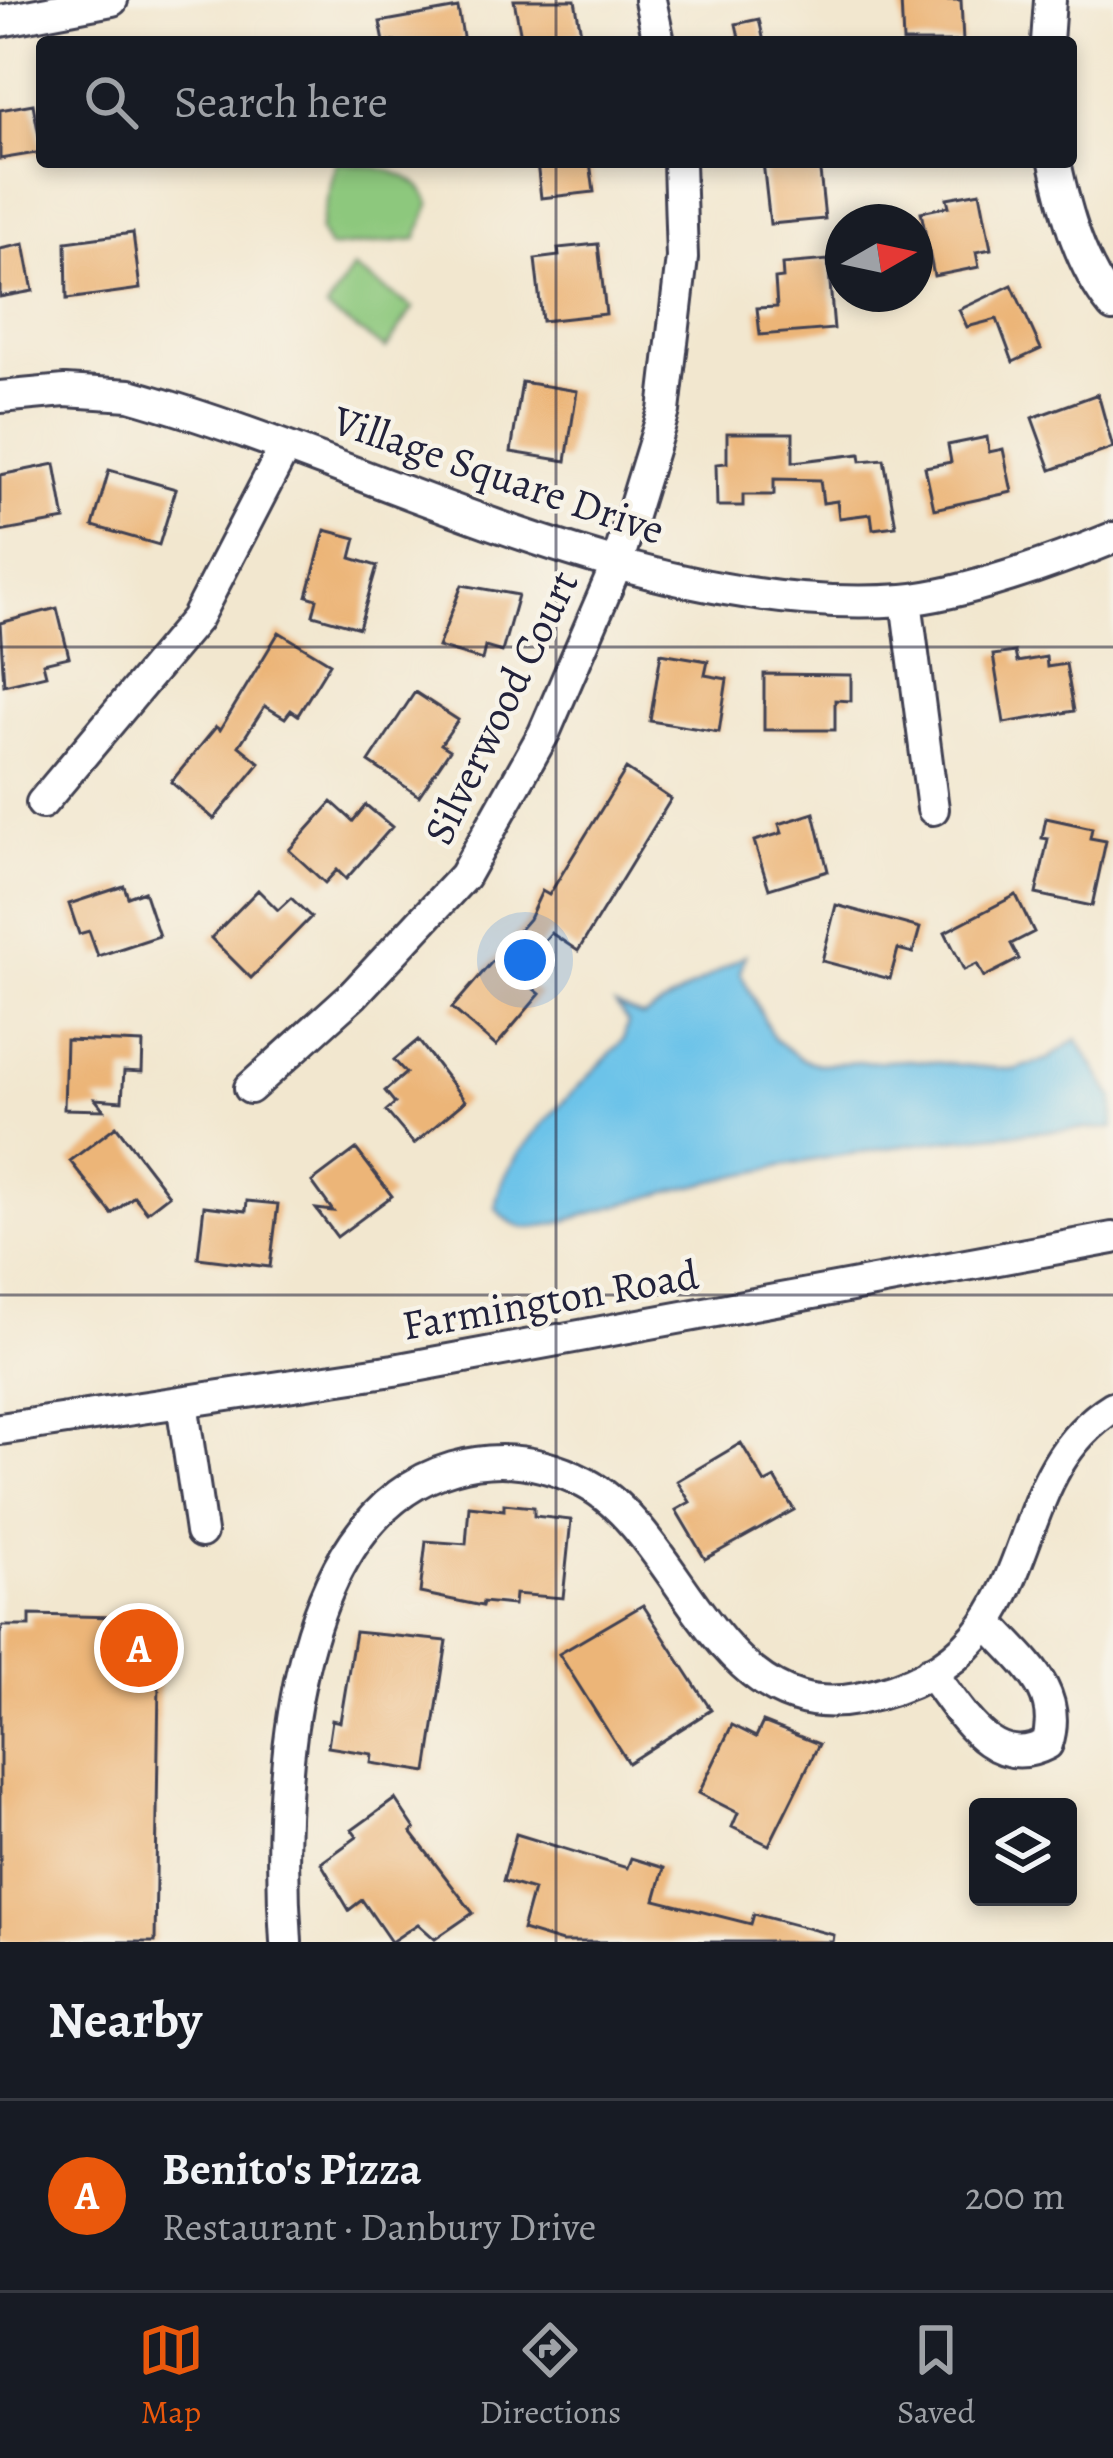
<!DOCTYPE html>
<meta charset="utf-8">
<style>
body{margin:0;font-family:Alegreya,serif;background:#20242c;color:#f1f3f6}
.controls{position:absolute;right:36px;bottom:36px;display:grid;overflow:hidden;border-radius:12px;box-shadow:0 6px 18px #0003}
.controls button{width:108px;height:108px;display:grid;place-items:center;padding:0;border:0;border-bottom:3px solid #363941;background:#171b24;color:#f1f3f6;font:60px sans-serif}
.compass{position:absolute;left:825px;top:204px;width:108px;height:108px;border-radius:50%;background:#171b24;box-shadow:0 6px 18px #0003;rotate:81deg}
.you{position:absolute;left:525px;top:960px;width:42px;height:42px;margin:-30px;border:9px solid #fff;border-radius:50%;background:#1a73e8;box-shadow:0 0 0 18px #1a73e833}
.badge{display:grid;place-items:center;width:78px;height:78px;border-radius:50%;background:#ea580c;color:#fff;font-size:39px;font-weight:700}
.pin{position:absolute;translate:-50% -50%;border:6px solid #fff;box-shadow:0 3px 12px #0006}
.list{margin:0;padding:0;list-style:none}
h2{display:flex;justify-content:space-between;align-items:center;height:156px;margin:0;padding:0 48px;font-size:51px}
h2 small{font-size:39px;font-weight:400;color:#9ea1a6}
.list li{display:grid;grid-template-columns:78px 1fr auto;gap:36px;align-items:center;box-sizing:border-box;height:192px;padding:0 48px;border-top:3px solid #363941}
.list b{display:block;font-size:45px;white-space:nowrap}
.list p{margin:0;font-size:39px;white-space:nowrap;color:#9ea1a6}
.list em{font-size:39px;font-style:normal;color:#9ea1a6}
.icon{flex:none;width:66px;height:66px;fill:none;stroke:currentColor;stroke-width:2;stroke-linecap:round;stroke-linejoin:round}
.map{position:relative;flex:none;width:1113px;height:1942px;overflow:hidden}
.search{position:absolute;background:#171b24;box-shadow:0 6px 18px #0003;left:36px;right:36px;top:36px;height:132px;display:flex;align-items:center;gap:30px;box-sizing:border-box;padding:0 42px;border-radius:12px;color:#9ea1a6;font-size:45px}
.sheet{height:348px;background:#171b24}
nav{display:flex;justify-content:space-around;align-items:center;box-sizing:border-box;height:168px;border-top:3px solid #363941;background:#171b24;font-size:33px;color:#9ea1a6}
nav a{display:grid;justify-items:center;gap:6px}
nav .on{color:#ea580c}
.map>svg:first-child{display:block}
.green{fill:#8dc87d;stroke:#58755c;stroke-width:3}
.water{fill:#6cc3e9;stroke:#477292;stroke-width:3}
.building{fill:#ecb578}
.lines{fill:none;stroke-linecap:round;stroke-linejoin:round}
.minor-casing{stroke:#414051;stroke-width:36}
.minor{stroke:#fff;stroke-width:30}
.grid{fill:none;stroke:#22223b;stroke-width:3;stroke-opacity:0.55}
.labels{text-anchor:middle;stroke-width:9;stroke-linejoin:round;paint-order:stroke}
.street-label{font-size:42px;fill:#22223b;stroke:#f7f3e8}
</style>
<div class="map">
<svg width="1113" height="1942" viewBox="0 0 1113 1942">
<rect width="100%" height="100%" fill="#f7f3e8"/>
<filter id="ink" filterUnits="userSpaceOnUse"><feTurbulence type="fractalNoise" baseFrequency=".00833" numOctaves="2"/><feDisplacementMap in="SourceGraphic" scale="24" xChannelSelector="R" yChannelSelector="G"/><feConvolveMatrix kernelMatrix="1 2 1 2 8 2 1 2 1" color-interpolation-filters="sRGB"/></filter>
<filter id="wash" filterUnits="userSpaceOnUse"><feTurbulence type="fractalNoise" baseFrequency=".004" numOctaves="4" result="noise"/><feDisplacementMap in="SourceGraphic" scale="48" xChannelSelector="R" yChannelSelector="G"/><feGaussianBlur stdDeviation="2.7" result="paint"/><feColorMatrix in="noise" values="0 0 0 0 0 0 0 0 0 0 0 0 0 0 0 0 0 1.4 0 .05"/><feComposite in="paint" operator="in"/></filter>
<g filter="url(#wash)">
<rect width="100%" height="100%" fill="#f2e7cf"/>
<path class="green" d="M336,162C369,167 418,168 430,204L416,239L329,248L320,230Z
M353,268L413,308L386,349L326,309Z"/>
<path class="water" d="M745,955L740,972L774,1039L801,1059L818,1064L910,1060L1014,1070L1048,1059L1077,1039L1113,1098V1128C927,1133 735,1168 558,1223C529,1229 516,1233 496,1208C496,1156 589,1080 623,1040L628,1022L616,1006L643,1017Z"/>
<g id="blocks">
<path class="building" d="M514,0H575L581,33L567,36L568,42H522Z
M901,0H961L963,42H903Z
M458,8L464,42H384L380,22Z
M759,19L764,42H740L736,24Z
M33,104L42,152L0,159V110Z
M537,162H590L594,192L541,198Z
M763,162H819L825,219L770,224Z
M980,192L991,249L976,252L979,267L934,276L921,212L949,206L947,198Z
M133,233L140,289L67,299L66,242Z
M24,244L33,291L0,297V249Z
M598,244L606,314L542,321L535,259L559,256L558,248Z
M828,260L834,329L760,335L757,308L777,307L775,279L783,278L782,264Z
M1012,285L1041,349L1013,362L997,319L967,327L959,310Z
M522,382L577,391L566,461L511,452Z
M1098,394L1113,448L1051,470L1032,418Z
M727,433H793V462L860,454L861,461L884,459L896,526L873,529L871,514L839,518L837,501L823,503L820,480L774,479V495H743V506H717L716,464L727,463Z
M987,437L989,452L1003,449L1012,492L934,509L925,467L951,462L948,445Z
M55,464L65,520L0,532V475Z
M109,470L176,489L159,545L93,526Z
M325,530L356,538L351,558L377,566L359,628L313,615L317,599L307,596Z
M462,585L518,595L502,652L485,647L482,660L438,647Z
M57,608L69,657L43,663L46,675L4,685L0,623Z
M279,632L330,663L298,715L291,710L285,718L265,706L239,746L260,763L214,819L171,782L216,727L220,730Z
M1015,652L1017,662L1046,657L1047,667L1066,664L1074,711L1004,723L993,655Z
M661,653L708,661L705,675L727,679L719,732L650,721Z
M764,674L851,675V701L835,700V730H764Z
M415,692L458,720L441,744L450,750L419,796L369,762Z
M626,769L671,799L578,951L551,933L516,974L540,994L496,1046L452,1008L529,919L542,891L549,895Z
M332,802L353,821L366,805L392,827L346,879L337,870L325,883L289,850Z
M814,813L828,871L769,889L754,841L782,833L779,824Z
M1046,818L1092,828L1090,838L1106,841L1092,906L1036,894L1048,839L1042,838Z
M124,886L128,897L144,891L159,936L98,956L89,931L79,934L69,904Z
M258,890L278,910L291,898L311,917L251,978L211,938Z
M1016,895L1034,932L1011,944L1019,959L984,977L977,964L964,970L945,932Z
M836,905L920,928L913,953L898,949L890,979L822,961Z
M66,1040L143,1043L142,1072L124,1071L122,1101L95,1099L104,1110L64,1109Z
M418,1040L465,1101L414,1144L386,1111L395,1103L385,1091L406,1073L394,1060Z
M116,1126L169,1195L147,1212L134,1196L112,1214L70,1161Z
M356,1149L392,1196L337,1237L316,1209L333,1211L312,1182Z
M247,1201L278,1204L270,1267L198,1258L204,1206L246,1211Z
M741,1443L765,1483L775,1478L794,1510L705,1559L676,1510L690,1502L677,1481Z
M504,1504L534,1507V1516L571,1520L563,1598L515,1594L514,1605L483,1602L482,1606L420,1593L426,1541L466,1544L469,1506L504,1510Z
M643,1605L711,1710L628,1763L559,1654Z
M30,1615L160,1618L155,1942H0V1634L3,1626H30Z
M355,1632L447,1641L427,1772L371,1763L372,1754L328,1747L332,1720L340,1722Z
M763,1722L819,1744L769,1845L732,1827L738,1813L699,1793L732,1725L756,1737Z
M395,1799L415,1829L411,1832L473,1913L435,1939L418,1924L391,1942L362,1900L349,1910L321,1863L357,1837L352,1830Z
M516,1834L627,1868L631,1858L664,1868L655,1900L751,1924L754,1914L834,1935L833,1942H562L522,1930L533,1890L503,1881Z"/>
</g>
</g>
<g filter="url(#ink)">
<use href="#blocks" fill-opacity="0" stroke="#414051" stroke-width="3"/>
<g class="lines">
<defs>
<path id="minor" d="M650,0L659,42
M0,21L112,0
M1047,42L1050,0
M1055,162C1066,213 1080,265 1113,306
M0,397L65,391L130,395C376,464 642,619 903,600C963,595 1057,561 1113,538
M906,600L933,809
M42,803L196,619L285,447
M250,1088L353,995L464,876L544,733L617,564L664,411L682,258L679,162
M182,1402L201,1532
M0,1429L394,1370L1113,1238
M930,1672C961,1711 991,1773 1047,1744C1064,1691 1023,1662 990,1625
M286,1942C276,1800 284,1517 453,1468C498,1455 543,1461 585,1483C681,1533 717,1726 857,1699C1060,1659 990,1484 1113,1407"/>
</defs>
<use href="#minor" class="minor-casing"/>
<use href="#minor" class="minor"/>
</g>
</g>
<path class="grid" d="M556,0V42M556,162V1942M0,647H1113M0,1295H1113"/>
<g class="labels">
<g class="street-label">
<text transform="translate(499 474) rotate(19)" y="15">Village Square Drive</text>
<text transform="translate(500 707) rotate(-64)" y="15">Silverwood Court</text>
<text transform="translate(550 1299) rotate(-10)" y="15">Farmington Road</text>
</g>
</g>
</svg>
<div class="controls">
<button><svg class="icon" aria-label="layers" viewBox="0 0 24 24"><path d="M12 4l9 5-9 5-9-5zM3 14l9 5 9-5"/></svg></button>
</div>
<svg class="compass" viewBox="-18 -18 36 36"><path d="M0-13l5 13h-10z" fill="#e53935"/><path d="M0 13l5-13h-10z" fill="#9ea1a6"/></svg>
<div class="you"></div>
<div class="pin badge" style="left:139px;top:1648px">A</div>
<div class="search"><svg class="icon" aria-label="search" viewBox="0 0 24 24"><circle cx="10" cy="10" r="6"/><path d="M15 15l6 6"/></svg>Search here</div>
</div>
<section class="sheet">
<h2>Nearby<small></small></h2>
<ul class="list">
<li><span class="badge">A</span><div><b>Benito's Pizza</b><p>Restaurant · Danbury Drive</p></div><em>200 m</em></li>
</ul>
</section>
<nav>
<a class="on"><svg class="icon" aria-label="map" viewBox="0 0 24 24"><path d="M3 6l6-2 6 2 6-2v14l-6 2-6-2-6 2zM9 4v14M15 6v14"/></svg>Map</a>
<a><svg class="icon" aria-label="directions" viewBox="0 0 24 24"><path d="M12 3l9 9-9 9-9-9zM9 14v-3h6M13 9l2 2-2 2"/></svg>Directions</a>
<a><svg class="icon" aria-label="saved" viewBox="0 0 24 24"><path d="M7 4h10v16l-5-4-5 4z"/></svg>Saved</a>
</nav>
